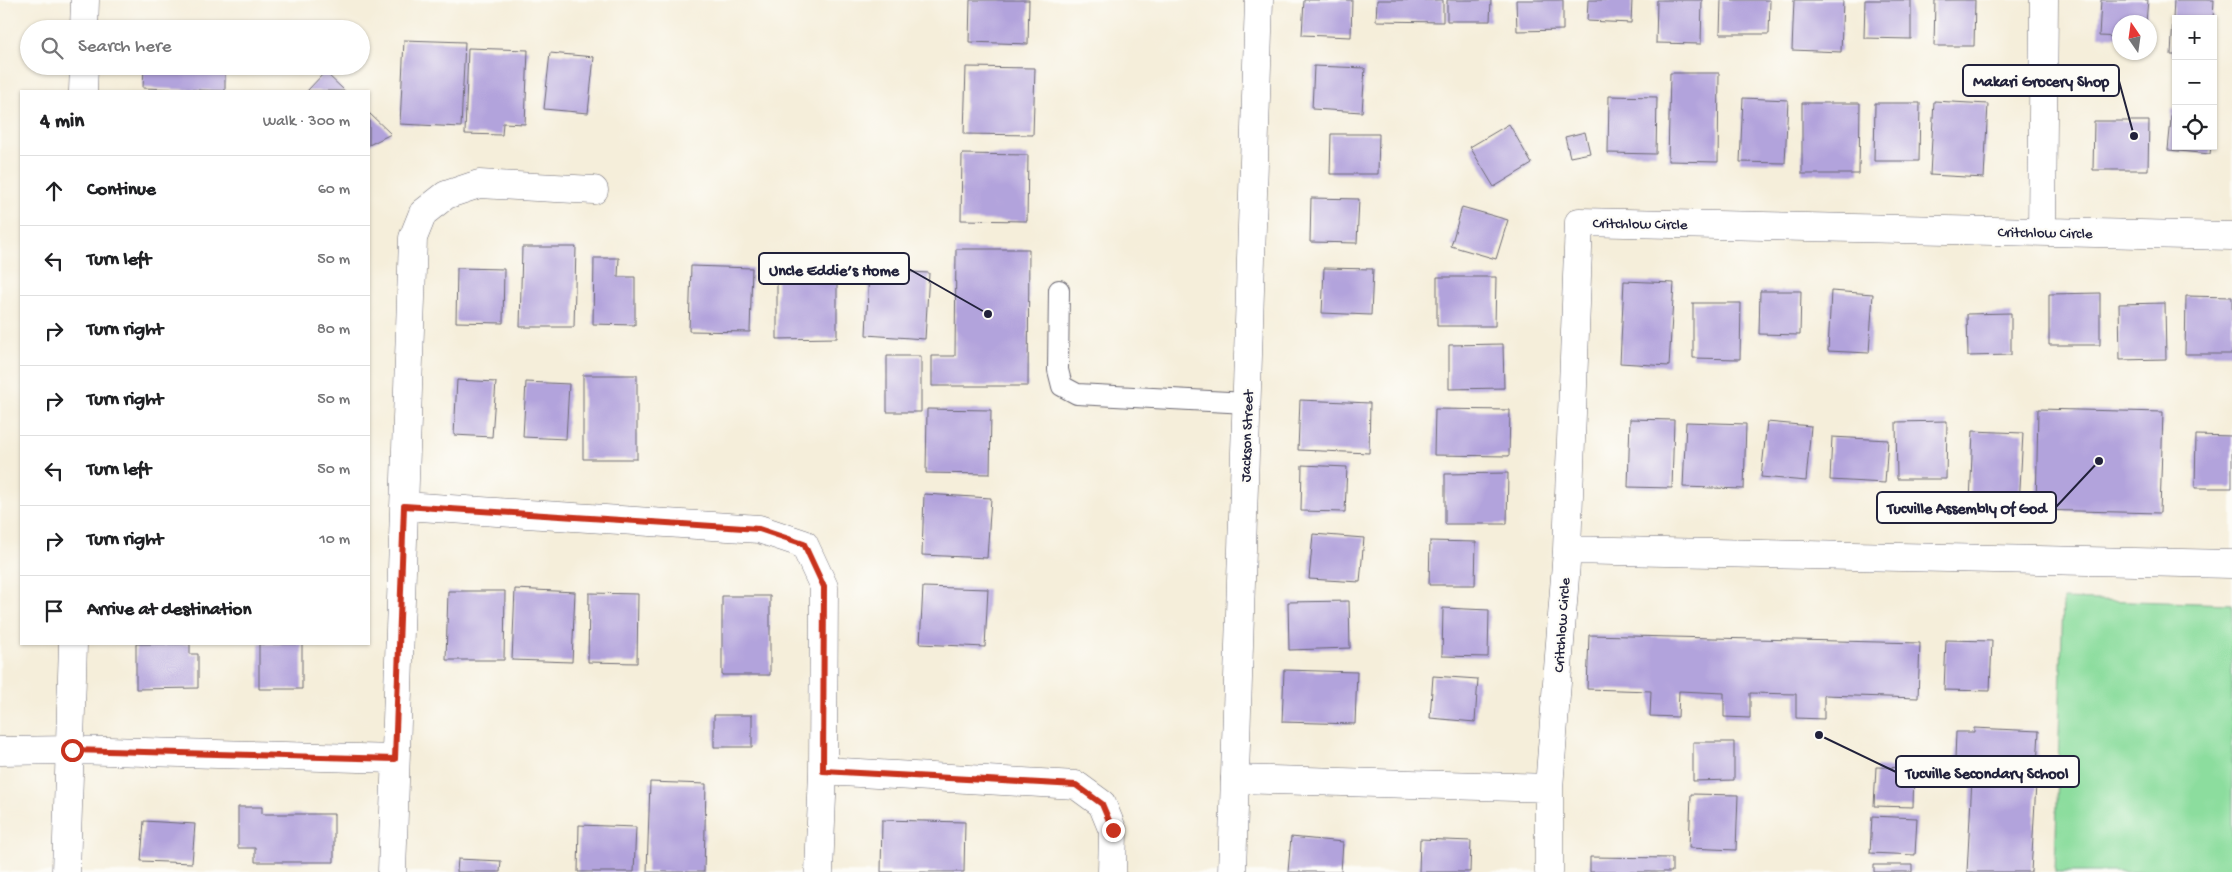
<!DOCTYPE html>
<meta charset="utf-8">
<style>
body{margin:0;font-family:"Gochi Hand",sans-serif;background:#f2f2f2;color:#202124}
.controls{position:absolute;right:15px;top:15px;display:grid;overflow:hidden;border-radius:0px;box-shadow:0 1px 4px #0004}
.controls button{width:45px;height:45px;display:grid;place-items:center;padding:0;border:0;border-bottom:1px solid #e0e0e0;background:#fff;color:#202124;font:25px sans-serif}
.compass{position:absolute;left:2112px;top:15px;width:45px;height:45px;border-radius:50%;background:#fff;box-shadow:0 1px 4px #0004;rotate:347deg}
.stop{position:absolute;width:15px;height:15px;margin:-11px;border:4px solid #c8321e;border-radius:50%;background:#fff}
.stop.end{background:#c8321e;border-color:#fff;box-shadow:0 1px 5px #0008}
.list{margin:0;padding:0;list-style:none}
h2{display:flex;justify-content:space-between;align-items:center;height:65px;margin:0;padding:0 20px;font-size:21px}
h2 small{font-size:16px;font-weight:400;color:#757577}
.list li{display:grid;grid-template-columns:32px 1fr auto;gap:15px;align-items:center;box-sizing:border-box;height:70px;padding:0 20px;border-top:1px solid #e0e0e0}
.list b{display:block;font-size:19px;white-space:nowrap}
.list em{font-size:16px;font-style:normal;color:#757577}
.icon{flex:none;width:28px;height:28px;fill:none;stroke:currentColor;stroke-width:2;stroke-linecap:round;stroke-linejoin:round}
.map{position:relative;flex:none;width:2232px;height:872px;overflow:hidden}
.search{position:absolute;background:#fff;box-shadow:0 1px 4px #0004;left:20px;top:20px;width:350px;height:55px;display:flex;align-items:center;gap:12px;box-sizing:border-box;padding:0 18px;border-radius:28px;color:#757577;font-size:19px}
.panel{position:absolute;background:#fff;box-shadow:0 1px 4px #0004;left:20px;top:90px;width:350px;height:555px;border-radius:0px}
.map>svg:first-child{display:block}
.green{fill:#8cdd9e;stroke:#57806c}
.building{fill:#b2a3dc}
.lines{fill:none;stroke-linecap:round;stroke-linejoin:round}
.service-casing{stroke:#6c6973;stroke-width:22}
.minor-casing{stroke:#6c6973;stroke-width:29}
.tertiary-casing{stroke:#6c6973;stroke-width:29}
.service{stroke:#fff;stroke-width:20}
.minor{stroke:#fff;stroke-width:28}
.tertiary{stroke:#fff;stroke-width:28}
.route{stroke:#c8321e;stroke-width:6}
.labels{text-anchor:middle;stroke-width:4.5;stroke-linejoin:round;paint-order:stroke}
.street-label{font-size:15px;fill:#22223b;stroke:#fdfcf7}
.leader{fill:none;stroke:#22223b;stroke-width:2}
.callout-dot{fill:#22223b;stroke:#fdfcf7;stroke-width:2}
.callout{fill:#fdfcf7;stroke:#22223b;stroke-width:2}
.callout-label{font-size:16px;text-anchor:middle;font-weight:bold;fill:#22223b}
</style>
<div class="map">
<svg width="2232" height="872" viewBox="0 0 2232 872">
<rect width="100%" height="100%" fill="#fdfcf7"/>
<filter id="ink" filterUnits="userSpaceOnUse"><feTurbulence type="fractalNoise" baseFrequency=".02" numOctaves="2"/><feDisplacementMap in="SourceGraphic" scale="10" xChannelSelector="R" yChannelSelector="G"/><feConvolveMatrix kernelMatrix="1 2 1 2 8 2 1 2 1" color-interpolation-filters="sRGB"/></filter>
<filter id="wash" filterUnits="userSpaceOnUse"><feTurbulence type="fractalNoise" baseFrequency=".0096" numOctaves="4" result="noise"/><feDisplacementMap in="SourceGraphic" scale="20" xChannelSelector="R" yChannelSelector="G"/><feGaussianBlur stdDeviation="1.12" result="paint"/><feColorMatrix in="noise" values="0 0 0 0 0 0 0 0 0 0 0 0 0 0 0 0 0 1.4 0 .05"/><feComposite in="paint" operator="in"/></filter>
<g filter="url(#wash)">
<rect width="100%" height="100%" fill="#f5eeda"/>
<path class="green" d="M2063,599L2232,604V872H2055Z"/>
<g id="blocks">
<path class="building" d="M970,0H1029L1028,44L969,42Z
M1304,0H1352L1351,37L1302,35Z
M1377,0H1443V22L1376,21Z
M1447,0H1491L1490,21H1447Z
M1516,0H1563V30L1517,31Z
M1588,0H1632L1631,23L1587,21Z
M1657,0H1702L1701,44L1656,43Z
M1721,0H1770L1769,34H1720Z
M1794,0H1843L1841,52L1792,50Z
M1865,0H1911V39L1864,38Z
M1935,0H1975L1974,46H1934Z
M2101,0H2148L2146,22H2120V37L2099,36Z
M2174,0H2214L2213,19H2176V55H2171Z
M404,40L465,42L461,127L400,124Z
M468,48L528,50L525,124L503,123L502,135L465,134Z
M550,53L594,57L588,113L544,109Z
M144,66H225V91L143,88Z
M1314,66L1365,68L1362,112L1312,109Z
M966,67L1035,68L1033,135L964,134Z
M325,72L345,91H307Z
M1670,73H1719L1718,162L1668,161Z
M1609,96L1657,97L1656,154L1608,153Z
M1743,98L1788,100L1785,163L1740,162Z
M1934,101L1988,104L1984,178L1930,175Z
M1802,103H1860L1859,174H1802Z
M1875,103H1920L1919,161H1874Z
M2172,109L2176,110V146H2211L2210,154L2168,150Z
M369,113L391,134L369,145Z
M2094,121H2149L2148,170H2093Z
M1509,124L1532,164L1494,187L1470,147Z
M1585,132L1590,153L1570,157L1565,137Z
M1331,134H1379L1378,174H1330Z
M962,154L1028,155L1027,221L961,220Z
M1311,198L1359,199L1357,243L1310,242Z
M1462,207L1508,220L1496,259L1451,246Z
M522,247H576L574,327H520Z
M956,249H1029L1028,386H932V356H955Z
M594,258H619L618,277H635V325L593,324Z
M691,266L752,268L750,332L689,331Z
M457,268L504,269L503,323L456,322Z
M1324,268L1373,269L1371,315L1322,313Z
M777,270H837V338L777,339Z
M869,270L929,273L925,339L866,335Z
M1437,277H1496L1495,326H1437Z
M1624,281L1674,283L1669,366L1620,363Z
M1760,291H1801L1800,335L1759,334Z
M1831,291L1873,294L1869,353L1828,351Z
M2100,293V345H2049V294Z
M2186,296L2232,297V354H2185Z
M1693,303H1741L1740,359L1693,358Z
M2165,303L2166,359L2120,360L2119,304Z
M2011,313V355L1968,356L1967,314Z
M1503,344L1504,388L1449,389V345Z
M887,356H921V412H887Z
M583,375H637V459H583Z
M457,380L496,382L492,437L454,435Z
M526,382L569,384L566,439L523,437Z
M1300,400L1370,403L1369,453L1298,450Z
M927,409L991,410L990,474L926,473Z
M1435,409L1510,410L1509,456L1434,455Z
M2038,409L2163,412L2160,513L2036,510Z
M1630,419L1674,420L1672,488L1628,487Z
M1947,421L1946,479H1897L1896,422Z
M1686,422L1746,424L1744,489L1683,487Z
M1767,422L1811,426L1806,481L1761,477Z
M1973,431L2023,433L2019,506L1970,503Z
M2196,435L2232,436V488H2195Z
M1832,437L1888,440L1885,483L1830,480Z
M1302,465L1347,467L1345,512L1301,511Z
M1508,473L1507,524H1445V474Z
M924,494L991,498L987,558L922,555Z
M1313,534L1364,538L1360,582L1309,579Z
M1430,541L1476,542L1475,585H1429Z
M923,587L988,589L985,647L920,644Z
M515,589L575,592L572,662L512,660Z
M448,591H505L504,660H446Z
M589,593L638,594L637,663L588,662Z
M722,596H770V675H722Z
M1349,601L1350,648L1289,650L1288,602Z
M1443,608L1489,610L1488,657L1442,656Z
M1589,635L1920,643L1918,698L1824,695V719L1796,718V694L1750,693V718L1724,717V693L1679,691L1678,717L1650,716L1651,691L1587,689Z
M1946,640L1992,641L1990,691L1944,690Z
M136,644H190V654H198V688L136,689Z
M259,644H302V689H259Z
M1284,670L1357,672L1355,724L1282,722Z
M1433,676L1478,679L1475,722L1430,718Z
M714,715H752V747H714Z
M1974,728L2039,731L2031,872H1967L1973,760L1955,759L1956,732H1974Z
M1693,742H1734V780L1693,781Z
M1876,767L1914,768L1913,807L1874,806Z
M650,782L706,784L704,872H647Z
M1691,794L1738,795L1736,850L1689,848Z
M238,807H262V814H334V862H255V848H238Z
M1872,816L1917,818L1915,855L1870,853Z
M882,820L965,822L964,872H881Z
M144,821L195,824L192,863L141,861Z
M579,825L636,827L634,872H578Z
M1291,837L1343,842L1341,872H1288Z
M1420,839L1471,841L1470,872H1419Z
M1590,857L1672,858V872H1590Z
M458,859L501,861L500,872H457Z
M1874,865H1912V872H1874Z"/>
</g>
</g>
<g filter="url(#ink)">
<use href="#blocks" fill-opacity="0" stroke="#6c6973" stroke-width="1"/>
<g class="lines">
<defs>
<path id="service" d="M1059,290L1058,370L1062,386L1077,394L1247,403"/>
<path id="minor" d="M84,29L85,0
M83,91L84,66
M2042,232L2044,0
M404,506L759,529L804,544L824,587L823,771L819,872
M1567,550L2232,564
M0,751L72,750L395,759
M823,771L1076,785L1102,804L1113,831L1112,872
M1235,779L1549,788
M66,872L73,644
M392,872L413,238L423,213L446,195L479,184L594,190
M1549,872V788L1567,550L1579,222L2232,236"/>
<path id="tertiary" d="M1232,872L1259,0"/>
</defs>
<use href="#service" class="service-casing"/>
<use href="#minor" class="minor-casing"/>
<use href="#tertiary" class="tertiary-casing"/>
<use href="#service" class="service"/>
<use href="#minor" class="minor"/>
<use href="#tertiary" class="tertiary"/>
</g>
</g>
<g class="lines" filter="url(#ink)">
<path class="route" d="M72,750L395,759L404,506L759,529L804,544L824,587L823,771L1076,785L1102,804L1113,830"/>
</g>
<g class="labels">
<g class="street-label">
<text transform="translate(1640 223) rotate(1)" y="5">Critchlow Circle</text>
<text transform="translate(2045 232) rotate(1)" y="5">Critchlow Circle</text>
<text transform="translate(1246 436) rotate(-88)" y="5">Jackson Street</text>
<text transform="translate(1561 625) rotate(-86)" y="5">Critchlow Circle</text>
</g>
</g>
<path class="leader" d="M2134 136L2119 81M988 314L909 269M2099 461L2056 507M1819 735L1896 772"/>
<g class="callout-dot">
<circle cx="2134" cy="136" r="5"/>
<circle cx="988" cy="314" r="5"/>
<circle cx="2099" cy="461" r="5"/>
<circle cx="1819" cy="735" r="5"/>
</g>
<g class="callout">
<rect x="1963" y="65" width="156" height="31" rx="5"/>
<rect x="759" y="253" width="150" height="31" rx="5"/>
<rect x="1877" y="492" width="179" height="31" rx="5"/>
<rect x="1896" y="756" width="183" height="31" rx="5"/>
</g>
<g class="callout-label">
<text x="2041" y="86">Makari Grocery Shop</text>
<text x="834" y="275">Uncle Eddie’s Home</text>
<text x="1967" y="513">Tucville Assembly Of God</text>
<text x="1987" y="778">Tucville Secondary School</text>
</g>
</svg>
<div class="controls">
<button>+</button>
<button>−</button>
<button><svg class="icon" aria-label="locate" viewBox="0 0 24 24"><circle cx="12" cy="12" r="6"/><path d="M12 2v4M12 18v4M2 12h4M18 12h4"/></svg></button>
</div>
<svg class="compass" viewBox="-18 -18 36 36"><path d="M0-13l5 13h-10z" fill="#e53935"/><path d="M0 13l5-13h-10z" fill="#757577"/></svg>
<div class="stop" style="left:72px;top:750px"></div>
<div class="stop end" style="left:1113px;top:830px"></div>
<div class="search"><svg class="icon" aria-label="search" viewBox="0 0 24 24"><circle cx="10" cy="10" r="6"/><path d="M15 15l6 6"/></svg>Search here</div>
<section class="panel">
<h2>4 min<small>Walk · 300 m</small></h2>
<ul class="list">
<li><svg class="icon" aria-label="ahead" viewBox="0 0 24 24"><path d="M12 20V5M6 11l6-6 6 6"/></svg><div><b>Continue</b></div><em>60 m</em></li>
<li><svg class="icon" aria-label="left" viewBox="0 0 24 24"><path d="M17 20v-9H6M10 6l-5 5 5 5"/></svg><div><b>Turn left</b></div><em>50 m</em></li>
<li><svg class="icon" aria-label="right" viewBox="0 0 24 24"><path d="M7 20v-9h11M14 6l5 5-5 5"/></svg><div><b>Turn right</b></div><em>80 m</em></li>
<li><svg class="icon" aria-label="right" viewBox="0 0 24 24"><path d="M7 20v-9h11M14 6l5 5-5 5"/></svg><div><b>Turn right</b></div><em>50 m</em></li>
<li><svg class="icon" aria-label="left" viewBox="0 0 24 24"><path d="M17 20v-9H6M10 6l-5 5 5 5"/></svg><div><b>Turn left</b></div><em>50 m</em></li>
<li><svg class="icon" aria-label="right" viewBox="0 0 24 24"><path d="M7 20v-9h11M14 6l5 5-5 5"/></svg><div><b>Turn right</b></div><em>10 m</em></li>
<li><svg class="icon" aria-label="arrive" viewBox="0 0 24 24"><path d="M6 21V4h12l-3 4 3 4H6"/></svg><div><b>Arrive at destination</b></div></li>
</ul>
</section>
</div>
